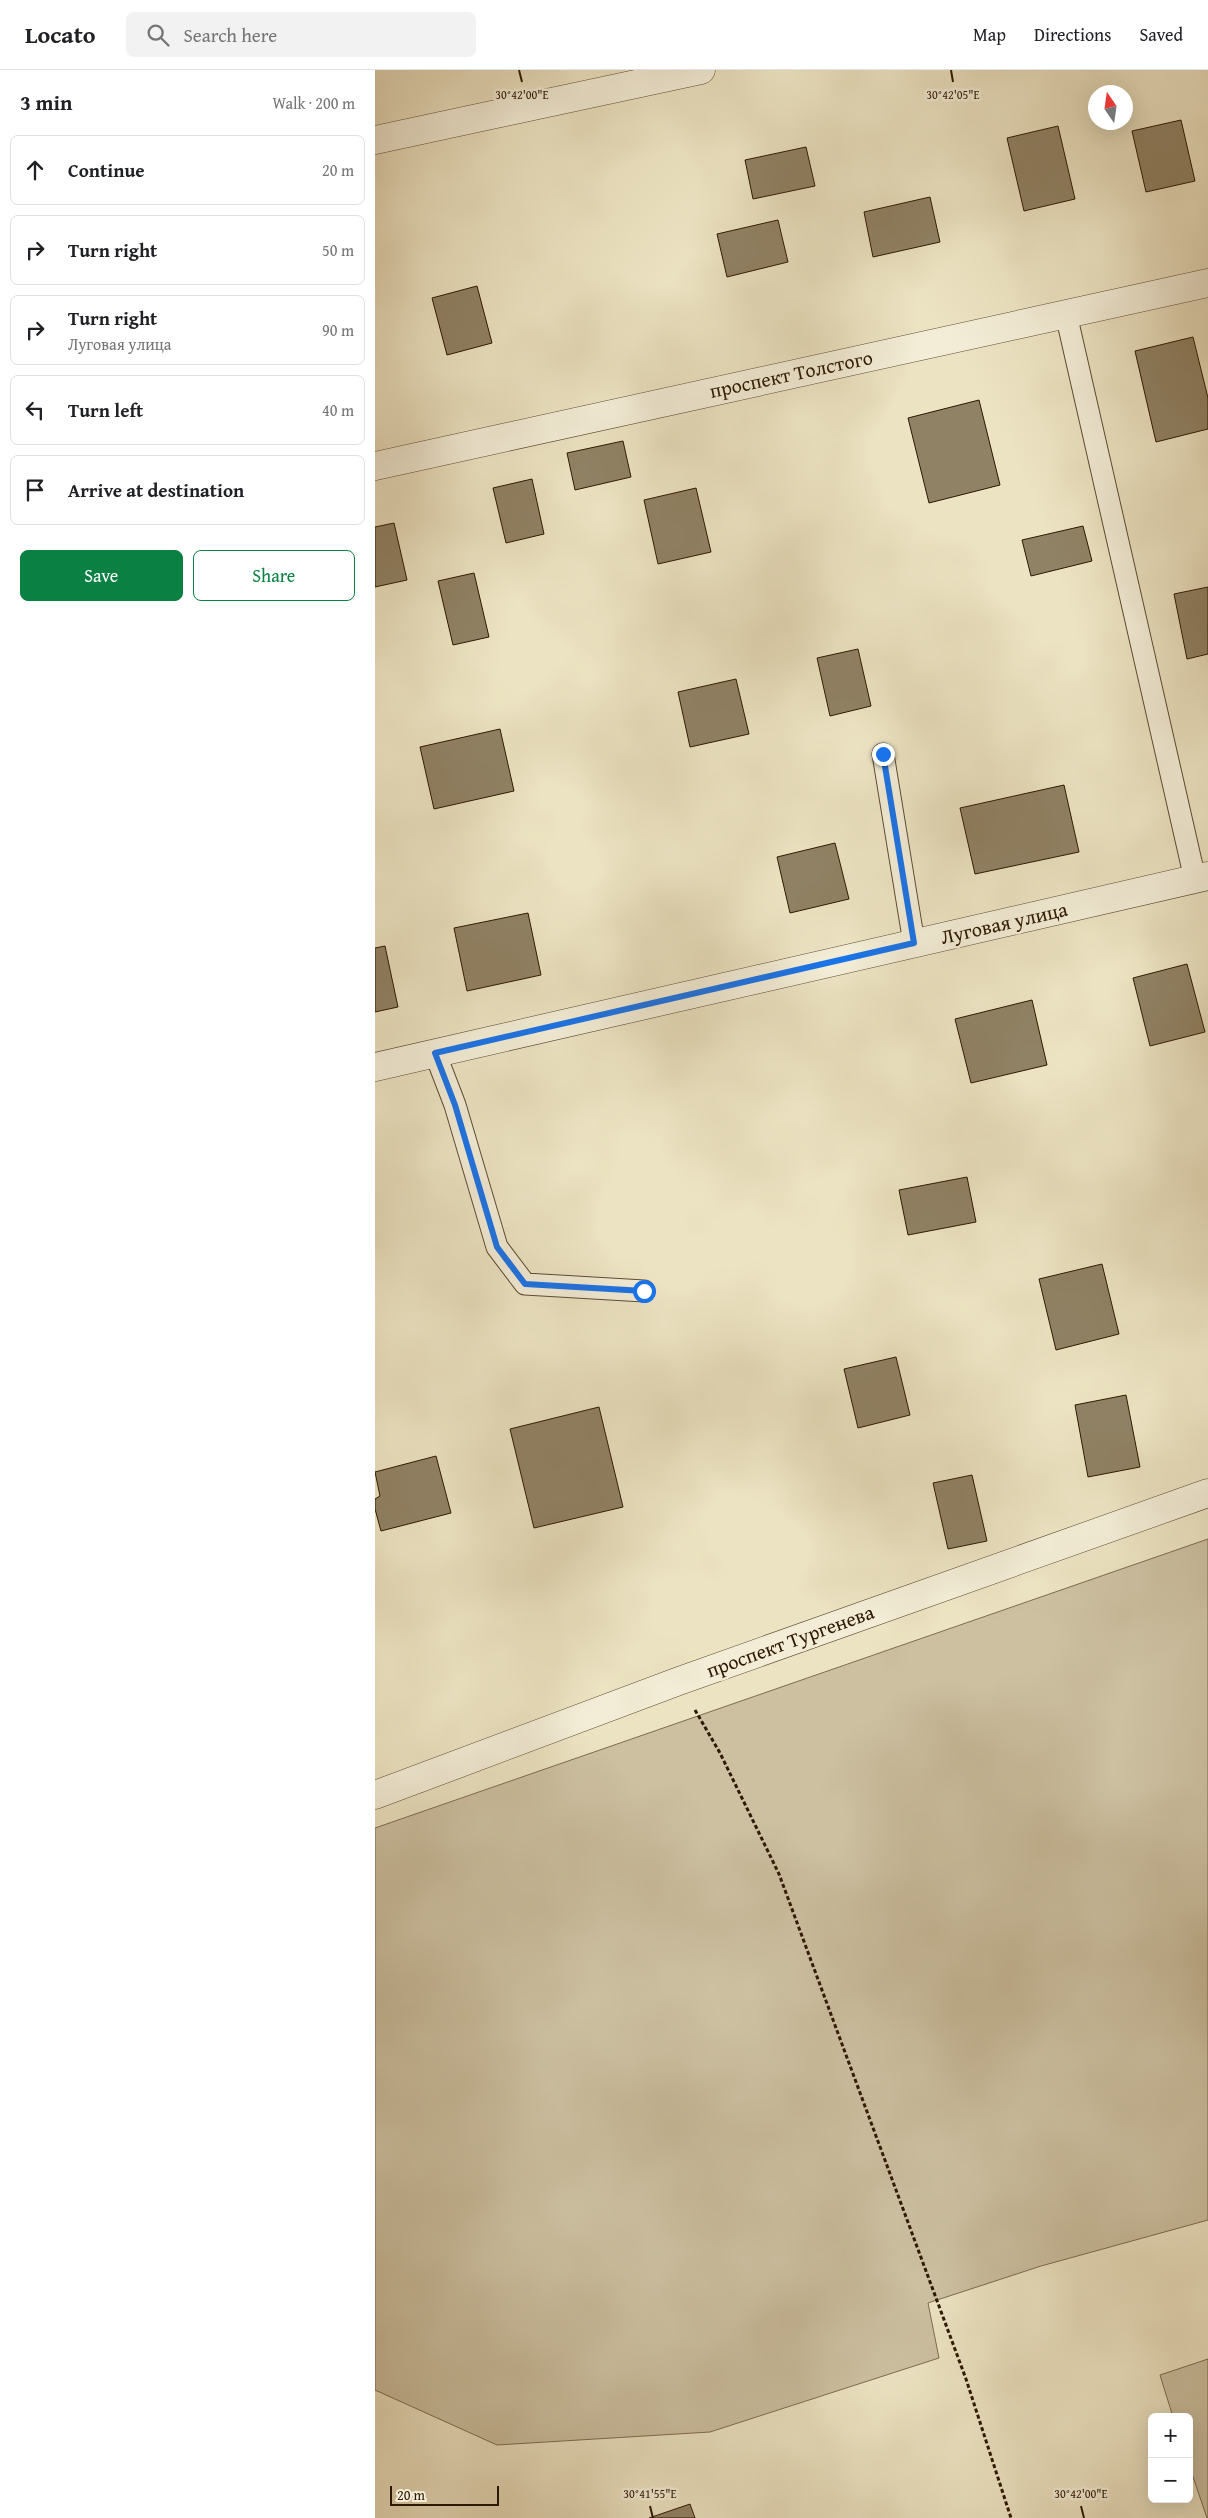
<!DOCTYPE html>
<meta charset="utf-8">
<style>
body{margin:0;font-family:"Gentium Book Plus",serif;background:#f2f2f2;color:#202124}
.controls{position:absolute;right:15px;bottom:15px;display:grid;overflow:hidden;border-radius:8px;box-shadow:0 5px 20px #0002}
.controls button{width:45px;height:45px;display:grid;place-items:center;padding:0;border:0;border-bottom:1px solid #e0e0e0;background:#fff;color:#202124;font:25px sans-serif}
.compass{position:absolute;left:713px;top:15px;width:45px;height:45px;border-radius:50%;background:#fff;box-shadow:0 5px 20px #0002;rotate:347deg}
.scale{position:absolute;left:15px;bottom:12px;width:109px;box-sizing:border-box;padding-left:5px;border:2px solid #2d1801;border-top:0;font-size:14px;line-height:18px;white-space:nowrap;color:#2d1801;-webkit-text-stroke:4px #f3edd7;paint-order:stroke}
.stop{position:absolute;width:15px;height:15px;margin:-11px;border:4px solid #1a73e8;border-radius:50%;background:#fff}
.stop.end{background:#1a73e8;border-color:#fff;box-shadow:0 1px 5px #0008}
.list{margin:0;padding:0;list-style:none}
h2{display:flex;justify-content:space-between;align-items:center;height:65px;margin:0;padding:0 20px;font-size:21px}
h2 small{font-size:16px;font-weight:400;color:#757577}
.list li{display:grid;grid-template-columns:32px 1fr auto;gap:15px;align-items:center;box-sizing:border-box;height:70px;margin:0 10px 10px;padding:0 10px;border:1px solid #e0e0e0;border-radius:8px}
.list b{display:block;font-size:19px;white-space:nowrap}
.list p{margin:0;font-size:16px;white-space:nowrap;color:#757577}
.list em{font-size:16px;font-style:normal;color:#757577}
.actions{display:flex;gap:10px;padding:15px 20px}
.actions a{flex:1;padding:11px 0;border:1px solid #0b8043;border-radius:8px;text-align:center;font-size:18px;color:#0b8043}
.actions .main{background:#0b8043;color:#fff}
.icon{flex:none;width:28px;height:28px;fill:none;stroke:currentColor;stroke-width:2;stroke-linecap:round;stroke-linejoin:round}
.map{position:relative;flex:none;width:833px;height:2448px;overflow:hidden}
header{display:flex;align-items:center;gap:30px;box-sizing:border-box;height:70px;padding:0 25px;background:#fff;border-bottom:1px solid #e0e0e0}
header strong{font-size:24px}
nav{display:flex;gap:28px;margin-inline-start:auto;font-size:18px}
.search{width:350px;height:45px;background:#f2f2f2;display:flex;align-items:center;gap:12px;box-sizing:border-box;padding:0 18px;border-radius:8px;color:#757577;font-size:19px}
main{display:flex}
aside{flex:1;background:#fff}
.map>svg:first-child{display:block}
.green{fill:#ccc0a1;stroke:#7c6c51}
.building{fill:#908265;stroke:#2d1801}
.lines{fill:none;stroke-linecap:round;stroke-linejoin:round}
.lane-casing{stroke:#5d4b31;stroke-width:23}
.street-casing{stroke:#5d4b31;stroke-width:29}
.path{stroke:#2d1801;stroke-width:3;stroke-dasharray:4 2.5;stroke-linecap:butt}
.lane{stroke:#f3edd7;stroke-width:21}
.street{stroke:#f3edd7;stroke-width:28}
.route{stroke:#1a73e8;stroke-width:6}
.ticks{fill:none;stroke:#2d1801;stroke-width:2}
.labels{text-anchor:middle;stroke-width:5;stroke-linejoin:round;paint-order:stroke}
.street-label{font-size:20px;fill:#2d1801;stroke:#f3edd7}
.ticks-label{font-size:12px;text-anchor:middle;fill:#2d1801;stroke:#f3edd7;stroke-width:5;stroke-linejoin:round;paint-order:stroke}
</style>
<header>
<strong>Locato</strong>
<div class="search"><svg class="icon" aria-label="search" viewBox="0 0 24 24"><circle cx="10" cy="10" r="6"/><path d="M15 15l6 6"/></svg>Search here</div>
<nav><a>Map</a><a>Directions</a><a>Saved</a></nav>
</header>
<main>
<aside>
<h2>3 min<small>Walk · 200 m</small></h2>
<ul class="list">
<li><svg class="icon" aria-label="ahead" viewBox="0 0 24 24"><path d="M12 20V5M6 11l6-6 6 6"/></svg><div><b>Continue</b></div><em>20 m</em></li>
<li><svg class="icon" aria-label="right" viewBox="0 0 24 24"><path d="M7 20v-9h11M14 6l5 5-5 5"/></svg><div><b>Turn right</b></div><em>50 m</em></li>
<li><svg class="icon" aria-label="right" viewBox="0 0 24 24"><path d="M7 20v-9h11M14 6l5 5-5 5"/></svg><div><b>Turn right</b><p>Луговая улица</p></div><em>90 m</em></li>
<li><svg class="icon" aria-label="left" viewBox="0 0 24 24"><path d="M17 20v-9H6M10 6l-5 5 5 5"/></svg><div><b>Turn left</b></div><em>40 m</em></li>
<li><svg class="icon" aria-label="arrive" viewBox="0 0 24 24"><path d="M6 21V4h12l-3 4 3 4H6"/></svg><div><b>Arrive at destination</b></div></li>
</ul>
<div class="actions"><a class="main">Save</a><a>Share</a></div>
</aside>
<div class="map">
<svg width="833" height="2448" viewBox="0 0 833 2448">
<rect width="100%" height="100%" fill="#ece3c2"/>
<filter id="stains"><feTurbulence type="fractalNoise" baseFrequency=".004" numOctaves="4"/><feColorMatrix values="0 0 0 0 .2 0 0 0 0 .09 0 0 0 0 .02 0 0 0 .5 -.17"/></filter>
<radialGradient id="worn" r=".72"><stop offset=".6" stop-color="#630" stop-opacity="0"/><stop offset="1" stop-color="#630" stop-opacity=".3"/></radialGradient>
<path class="green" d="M833,1469V2150L666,2196L553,2233L564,2288L335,2362L122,2375L0,2320V1758Z
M833,2289V2448H832L814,2395V2347H798L785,2305Z"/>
<path class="building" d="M806,50L820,111L771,122L757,61Z
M683,56L700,129L649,141L632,68Z
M431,77L440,116L378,129L370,90Z
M555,127L565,172L498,187L489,142Z
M403,150L413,192L352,207L342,164Z
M102,216L117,273L72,285L57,228Z
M818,267L833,328V359L781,372L760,281Z
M604,330L625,415L554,433L533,348Z
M248,371L256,407L200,420L192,383Z
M157,409L169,464L131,473L118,418Z
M321,418L336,482L283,494L269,430Z
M19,453L32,510L0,517V457Z
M708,456L717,491L656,506L647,470Z
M99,503L114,567L78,575L63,511Z
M833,517V584L812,589L799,524Z
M483,579L496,636L455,646L442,588Z
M361,609L374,664L315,677L303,622Z
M125,659L139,721L59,739L45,677Z
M689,715L704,782L600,804L585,738Z
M460,773L474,829L415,843L402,787Z
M153,843L166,905L92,921L79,858Z
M10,876L23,937L0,942V878Z
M812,894L830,962L775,976L758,908Z
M657,930L672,995L596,1013L580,949Z
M592,1107L601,1152L533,1165L524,1120Z
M727,1194L744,1264L681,1280L664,1209Z
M521,1287L535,1345L483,1358L469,1299Z
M751,1325L765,1397L713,1407L700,1335Z
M224,1337L248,1437L159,1458L135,1359Z
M61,1386L76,1443L6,1461L0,1439V1429L5,1426L0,1402Z
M597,1405L612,1471L573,1479L558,1413Z
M315,2434L320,2448H274Z"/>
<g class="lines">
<defs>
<path id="lane" d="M691,244L820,809
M508,684L539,873
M60,983L80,1035L122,1177L150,1214L269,1221"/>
<path id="street" d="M0,70L326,0
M0,396L833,213
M0,997L833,806
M0,1725L304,1611L833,1423"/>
</defs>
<use href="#lane" class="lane-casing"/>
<use href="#street" class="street-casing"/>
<path class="path" d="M320,1640L345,1683L404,1804L591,2309L636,2448"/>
<use href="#lane" class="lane"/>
<use href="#street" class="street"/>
</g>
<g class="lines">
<path class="route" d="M269,1221L150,1214L122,1177L80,1035L60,983L539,873L508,684"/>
</g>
<path class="ticks" d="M144,0L147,12M576,0L578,12M275,2436L278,2448M706,2436L709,2448"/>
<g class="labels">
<g class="street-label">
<text transform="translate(416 304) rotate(-12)" y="7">проспект Толстого</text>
<text transform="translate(629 853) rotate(-13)" y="7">Луговая улица</text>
<text transform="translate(415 1571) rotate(-20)" y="7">проспект Тургенева</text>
</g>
</g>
<g class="ticks-label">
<text x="147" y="29">30°42'00"E</text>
<text x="578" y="29">30°42'05"E</text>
<text x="275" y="2428">30°41'55"E</text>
<text x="706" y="2428">30°42'00"E</text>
</g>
<rect width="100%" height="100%" filter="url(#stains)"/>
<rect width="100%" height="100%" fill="url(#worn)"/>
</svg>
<div class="controls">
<button>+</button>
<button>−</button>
</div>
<svg class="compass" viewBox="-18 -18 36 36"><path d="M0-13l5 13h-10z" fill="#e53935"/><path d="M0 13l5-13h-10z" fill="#757577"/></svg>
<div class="scale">20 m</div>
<div class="stop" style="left:269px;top:1221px"></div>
<div class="stop end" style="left:508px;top:684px"></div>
</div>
</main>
